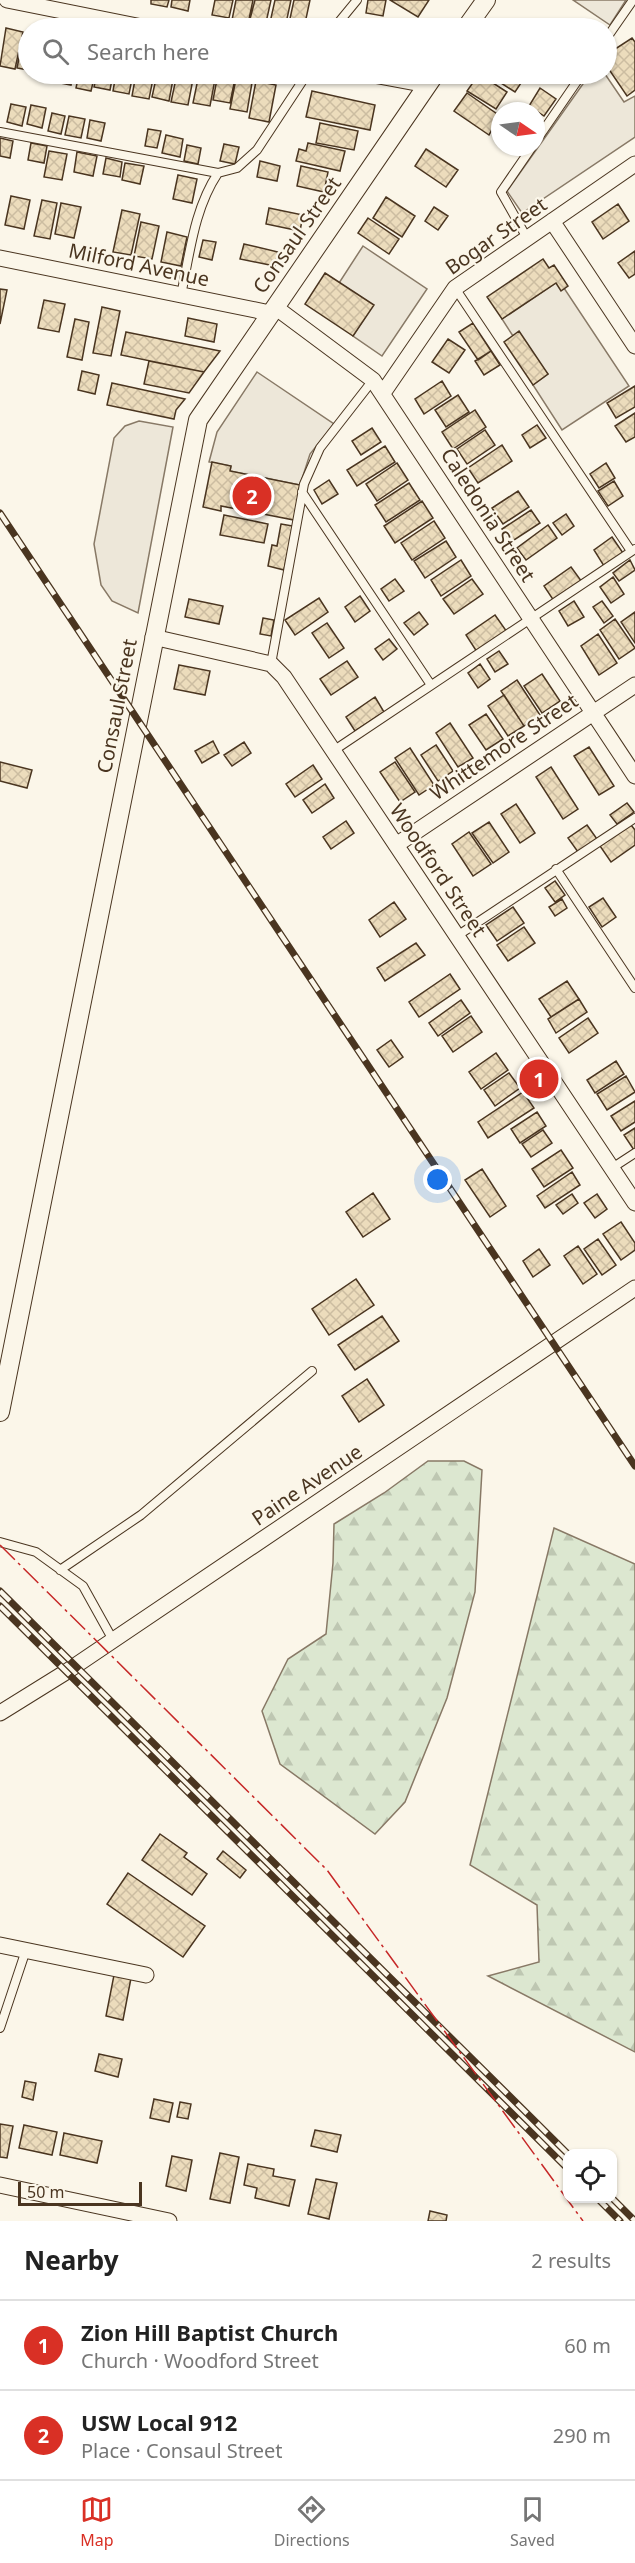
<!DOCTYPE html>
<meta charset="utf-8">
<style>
body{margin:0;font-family:"Noto Sans",sans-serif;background:#f6f6f6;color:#222}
.controls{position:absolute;right:18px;bottom:18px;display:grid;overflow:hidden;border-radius:12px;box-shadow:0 2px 4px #0004}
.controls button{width:54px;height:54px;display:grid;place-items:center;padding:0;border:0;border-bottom:2px solid #e0e0e0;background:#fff;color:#222;font:30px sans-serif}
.compass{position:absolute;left:491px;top:102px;width:54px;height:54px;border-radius:50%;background:#fff;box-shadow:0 2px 4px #0004;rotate:103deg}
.scale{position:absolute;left:18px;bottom:15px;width:124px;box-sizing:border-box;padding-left:6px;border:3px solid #4a3520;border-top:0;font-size:16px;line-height:21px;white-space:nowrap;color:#4a3520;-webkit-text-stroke:4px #fbf6e9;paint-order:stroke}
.you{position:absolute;left:438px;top:1180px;width:21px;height:21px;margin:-15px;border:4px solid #fff;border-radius:50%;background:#1a73e8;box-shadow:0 0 0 9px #1a73e833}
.badge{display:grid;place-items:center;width:39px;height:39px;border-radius:50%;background:#d93025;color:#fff;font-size:20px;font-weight:700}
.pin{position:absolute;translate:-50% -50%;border:3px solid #fff;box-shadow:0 2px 6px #0006}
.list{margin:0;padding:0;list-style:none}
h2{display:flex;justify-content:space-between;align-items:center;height:78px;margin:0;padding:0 24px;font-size:26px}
h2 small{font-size:20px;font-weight:400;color:#767676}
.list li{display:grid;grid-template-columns:39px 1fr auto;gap:18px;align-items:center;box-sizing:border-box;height:90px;padding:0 24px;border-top:2px solid #e0e0e0}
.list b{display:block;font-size:22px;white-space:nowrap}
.list p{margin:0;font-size:20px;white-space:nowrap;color:#767676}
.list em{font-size:20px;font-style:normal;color:#767676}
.icon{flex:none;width:33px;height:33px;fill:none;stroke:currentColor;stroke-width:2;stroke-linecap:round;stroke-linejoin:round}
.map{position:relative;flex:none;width:635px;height:2221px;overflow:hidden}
.search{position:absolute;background:#fff;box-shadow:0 2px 4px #0004;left:18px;right:18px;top:18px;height:66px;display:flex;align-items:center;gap:15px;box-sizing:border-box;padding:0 21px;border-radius:33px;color:#767676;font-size:22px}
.sheet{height:258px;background:#fff}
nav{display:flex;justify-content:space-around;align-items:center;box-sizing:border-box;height:84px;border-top:2px solid #e0e0e0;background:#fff;font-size:16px;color:#767676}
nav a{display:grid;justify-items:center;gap:3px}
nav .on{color:#d93025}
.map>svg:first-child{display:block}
.forest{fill:url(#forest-firs);stroke:#887966;stroke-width:1.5}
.parking{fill:#ede7d9;stroke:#887966;stroke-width:1.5}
.building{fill:url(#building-cross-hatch);stroke:#4a3520;stroke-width:1.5}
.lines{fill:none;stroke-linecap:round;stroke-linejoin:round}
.service-casing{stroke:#4a3520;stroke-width:10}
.minor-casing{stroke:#4a3520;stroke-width:17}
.tertiary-casing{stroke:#4a3520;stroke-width:20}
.service{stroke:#fbf6e9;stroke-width:8}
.minor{stroke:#fbf6e9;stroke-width:15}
.tertiary{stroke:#fbf6e9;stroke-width:18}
.rail-casing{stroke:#4a3520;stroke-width:7}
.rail{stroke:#fbf6e9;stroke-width:4.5;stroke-dasharray:14;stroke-linecap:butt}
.power{stroke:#c62828;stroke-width:1.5;stroke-dasharray:21 4.5 3 4.5;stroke-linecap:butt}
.labels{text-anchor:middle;stroke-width:4.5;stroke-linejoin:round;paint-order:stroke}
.street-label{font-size:20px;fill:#4a3520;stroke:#fbf6e9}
</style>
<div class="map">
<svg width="635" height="2221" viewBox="0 0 635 2221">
<defs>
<pattern id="forest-firs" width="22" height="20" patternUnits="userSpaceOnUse" patternTransform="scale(1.5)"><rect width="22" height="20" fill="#dce7d0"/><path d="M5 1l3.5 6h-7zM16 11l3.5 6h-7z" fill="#bec7b2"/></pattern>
<pattern id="building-cross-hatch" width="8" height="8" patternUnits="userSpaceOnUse" patternTransform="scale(1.5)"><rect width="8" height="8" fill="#ecdcbc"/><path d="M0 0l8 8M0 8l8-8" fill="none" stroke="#ccbda1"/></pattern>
</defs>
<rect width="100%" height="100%" fill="#fbf6e9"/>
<path class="forest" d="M428,1461H464L482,1470L475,1592L447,1698L405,1802L375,1834L280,1764L262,1711L288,1659L326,1634L333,1563L334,1524L384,1493Z
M554,1528L635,1564V2052L488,1976L539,1962L537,1905L470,1865Z"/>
<path class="parking" d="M573,0H626L610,25Z
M590,74H605L624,102L635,96V137L522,213L507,191Z
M363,246L427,289L382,356L353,336L373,305L339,283Z
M556,283L564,288L629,386L562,430L533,385L548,374L513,336L502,319Z
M257,372L334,424L310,454L300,485L230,471L231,466L209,462L217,432Z
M139,421L173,427L138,613L112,601L101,585L94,544L114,438L125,426Z"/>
<path class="building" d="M151,0H169L167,7L151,4Z
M172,0H190L188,11L171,7Z
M215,0H233L229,18L212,15Z
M236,0H253L248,24L232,20Z
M255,0H271L265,27L249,23Z
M275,0H291L285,28L269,27Z
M294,0H310L304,28H288Z
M368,0H386L383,16L366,13Z
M390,0H429L418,17Z
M6,28L23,32L15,69L0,66Z
M24,34L28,35V70L17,68Z
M632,38L635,42V90L627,96L606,65V55Z
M56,74H73L71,85L55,82Z
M79,74H95L91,91L76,88Z
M97,74H113L110,90L94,87Z
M116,74H133L129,94L113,91Z
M136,74H154L149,99L132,96Z
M157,74H174L169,101L152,97Z
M177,74H194L188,105L171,102Z
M199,74H216L210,106L193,103Z
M218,74H236L230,103L213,100Z
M237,74L253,77L247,112L230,109Z
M479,74L507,92L496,109L467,91Z
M487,74H527L515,92Z
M256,81L276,85L269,122L249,118Z
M540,88L556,99L544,116L529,106Z
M312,91L375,105L370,130L306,117Z
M467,93L500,116L489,135L454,111Z
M11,104L26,107L22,126L7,122Z
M31,105L46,108L42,128L27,124Z
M52,113L65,116L61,134L48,131Z
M69,116L85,119L81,138L65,135Z
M90,120L105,123L101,141L87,138Z
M320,123L358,131L354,150L316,143Z
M148,129L161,131L157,148L145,146Z
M166,135L183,139L180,157L162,153Z
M0,138L13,141L10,158L0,156Z
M31,143L47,146L44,163L28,160Z
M308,143L345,151L340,171L296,161L299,149L306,151Z
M224,144L239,147L235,164L220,161Z
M187,145L201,148L198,164L184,161Z
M426,149L458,170L446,187L415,166Z
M49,151L67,154L62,180L44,177Z
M77,152L97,156L93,176L74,172Z
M106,158L122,162L120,177L103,174Z
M260,161L280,166L277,181L257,177Z
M125,163L144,166L140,184L122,180Z
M301,166L328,172L324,192L297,186Z
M178,175L197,179L192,203L173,199Z
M11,196L30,200L24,229L5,225Z
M386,197L415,216L402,237L373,218Z
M42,200L57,203L50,239L34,236Z
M61,203L81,207L74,238L55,234Z
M618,204L629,221L603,239L592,222Z
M434,207L448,216L438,230L425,221Z
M269,208L303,215L300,231L266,224Z
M122,210L140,214L131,255L113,252Z
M368,218L399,239L389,254L358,233Z
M141,222L159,226L152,259L134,256Z
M167,232L187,237L181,266L161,262Z
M203,240L216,242L212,260L199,257Z
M244,244L278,252L275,266L240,259Z
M635,251V274L629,278L618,263Z
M543,259L549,268L554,265L568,286L561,291L556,283L502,319L487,297Z
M325,273L374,305L353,336L305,304Z
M0,289L7,290L0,324Z
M44,300L65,304L59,332L38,328Z
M102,307L120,311L111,356L93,353Z
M188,318L217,324L214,342L185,336Z
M75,319L89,322L82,360L67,357Z
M473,323L491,351L478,360L459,332Z
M519,331L548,374L533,385L504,342Z
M126,332L220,351L204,372L121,355Z
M448,339L465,350L449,373L432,362Z
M491,351L500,365L484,375L475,361Z
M149,361L204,372L189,393L144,384Z
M82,371L99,375L95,394L78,390Z
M442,381L451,396L424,414L415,399Z
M112,383L185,399L176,410L174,419L107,405Z
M635,386V407L616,418L607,403Z
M458,395L469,412L446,427L435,410Z
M475,410L486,427L453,449L442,432Z
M635,413V437L626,442L615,426Z
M537,425L546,438L530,448L522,435Z
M372,428L381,442L361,455L352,441Z
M485,430L495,445L467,464L457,449Z
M502,445L512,461L478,483L468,468Z
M385,446L395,462L357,486L347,470Z
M212,462L231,466L230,471L300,485L294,520L221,506V511L203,507Z
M397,463L408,480L377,501L366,484Z
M606,463L615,478L599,488L590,474Z
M329,480L338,494L322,504L314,490Z
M614,481L623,496L608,506L598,491Z
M409,483L420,500L386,522L375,505Z
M518,491L529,507L503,524L492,508Z
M422,501L433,518L395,543L384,526Z
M531,510L540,523L511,542L502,529Z
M566,514L574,526L562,535L553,523Z
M224,515L268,524L264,543L220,535Z
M434,521L445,538L412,560L401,543Z
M281,524L293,526L284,570L268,566L272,545L277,546Z
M548,525L557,538L526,560L517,548Z
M612,537L623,553L604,566L594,550Z
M446,541L456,557L425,578L414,561Z
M461,560L471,576L441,596L431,580Z
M630,560L635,570L619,581L613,573Z
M571,567L582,582L554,601L544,586Z
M613,577L624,594L611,603L600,587Z
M395,579L404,591L389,601L381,589Z
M472,579L483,594L454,614L443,599Z
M360,596L370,611L355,622L345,607Z
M319,598L328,612L295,635L285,620Z
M189,599L223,606L219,624L185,617Z
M574,601L584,617L568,626L559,611Z
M602,601L613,616L604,623L593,607Z
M419,612L428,624L414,635L404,623Z
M635,612V643L621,622Z
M495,615L507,632L477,652L466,635Z
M263,618L274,620L271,636L260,634Z
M615,619L635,648L619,659L600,630Z
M327,623L344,648L329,658L312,633Z
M598,634L617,663L599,675L581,646Z
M389,639L397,649L383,660L375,649Z
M499,651L508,664L495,672L487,659Z
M347,661L358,677L331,695L320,679Z
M480,664L490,679L478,688L468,673Z
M179,665L210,671L205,695L174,689Z
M542,674L560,701L542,713L524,686Z
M517,680L540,715L524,726L501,691Z
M504,695L524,726L508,736L488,706Z
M375,697L384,712L355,731L346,717Z
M486,714L503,739L486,750L469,725Z
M450,723L473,758L458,767L436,733Z
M213,741L219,753L202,763L195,751Z
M244,742L251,753L232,766L224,755Z
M436,745L453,771L438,781L421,755Z
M589,747L614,786L599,795L574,756Z
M410,748L434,785L419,795L395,758Z
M0,762L32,770L27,788L0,781Z
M395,762L415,792L400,802L380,772Z
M313,765L322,779L295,797L286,784Z
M551,767L578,809L563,819L536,777Z
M325,784L334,798L312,813L303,800Z
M627,803L634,812L617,824L610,815Z
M516,804L535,833L520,843L501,814Z
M346,821L354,833L331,849L323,837Z
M489,822L509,852L493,863L472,833Z
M587,825L597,839L578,852L568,838Z
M631,825L635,830V845L611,862L600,846Z
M469,832L491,864L473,876L452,844Z
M555,881L565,895L555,902L545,888Z
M603,898L616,917L602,927L589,907Z
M562,899L567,908L555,916L549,907Z
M394,902L406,919L380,937L369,920Z
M513,907L524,923L497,941L486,925Z
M524,927L535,943L508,961L497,945Z
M416,943L425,955L385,981L377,968Z
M450,974L460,989L419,1017L409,1002Z
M567,981L579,999L551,1017L539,999Z
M579,999L587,1012L556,1033L548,1019Z
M461,1000L470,1013L438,1036L429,1023Z
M471,1016L482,1032L453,1052L442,1036Z
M588,1018L598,1033L569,1053L559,1038Z
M391,1040L403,1057L389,1067L377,1050Z
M496,1053L508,1070L481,1089L469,1072Z
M616,1061L624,1074L595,1093L587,1080Z
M509,1073L520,1088L495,1106L484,1090Z
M626,1076L635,1092L607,1110L597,1094Z
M523,1092L534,1108L488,1138L478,1122Z
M635,1101V1122L621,1131L611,1116Z
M537,1112L546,1126L520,1143L511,1129Z
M635,1128V1149L634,1150L624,1135Z
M543,1130L552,1143L531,1157L522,1144Z
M561,1150L573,1168L544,1187L532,1169Z
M482,1169L506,1206L490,1217L465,1180Z
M572,1172L580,1185L545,1208L537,1196Z
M373,1193L390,1219L363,1237L346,1212Z
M572,1194L578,1203L563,1214L556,1205Z
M597,1194L607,1209L595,1218L584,1203Z
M621,1222L635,1243V1250L621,1260L603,1234Z
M598,1239L616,1265L602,1275L584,1249Z
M578,1246L597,1274L583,1284L564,1256Z
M539,1249L550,1265L533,1277L523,1261Z
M356,1279L374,1305L329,1335L312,1309Z
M382,1316L399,1341L355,1370L338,1345Z
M367,1379L384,1405L359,1422L342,1396Z
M160,1834L187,1853L184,1857L207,1874L192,1895L142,1860Z
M223,1851L246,1870L240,1878L217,1859Z
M128,1873L205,1926L183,1957L107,1904Z
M114,1975L131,1978L123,2020L106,2016Z
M99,2054L122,2059L118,2077L95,2071Z
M25,2081L36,2083L33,2100L22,2097Z
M154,2099L173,2103L169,2122L150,2118Z
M180,2102L191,2104L188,2119L177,2117Z
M0,2124L13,2126L7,2158L0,2157Z
M24,2125L57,2132L52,2155L19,2148Z
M315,2130L341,2135L337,2152L311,2146Z
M64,2133L102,2141L97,2163L60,2155Z
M220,2153L239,2157L230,2203L210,2199Z
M172,2156L192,2160L186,2191L166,2186Z
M248,2164L274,2169L273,2176L295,2180L289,2206L255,2198L257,2188L244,2185Z
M316,2179L337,2183L329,2219L308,2214Z
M430,2211L447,2215L446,2221H428Z"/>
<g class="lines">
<defs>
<path id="service" d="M334,28L357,0
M606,39L633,0
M0,132L218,173
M536,141L582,74
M527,238L501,192L532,147
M455,288L631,551
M181,295C190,253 194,209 218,173L237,168L257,150L307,74
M302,492L431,685
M271,664L304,484L320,448L373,380
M333,751L635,549
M556,869L635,988
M457,936L635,818
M612,1168L635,1153
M0,1542L36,1552L83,1586L113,1640
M60,1570L141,1515L312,1371
M0,2028L26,1950"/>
<path id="minor" d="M7,0L147,28
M368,74L427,85
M552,221L635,346
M0,258L270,313
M275,307L373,380L635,776
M383,393L455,288L635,164
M153,637L271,664L284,677L635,1203
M396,845L635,685
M0,1713L66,1672L635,1288
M0,1945L146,1975
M0,2185L169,2221"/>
<path id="tertiary" d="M466,28L486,0
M0,1412L198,420L435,74"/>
</defs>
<use href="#service" class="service-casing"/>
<use href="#minor" class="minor-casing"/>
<use href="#tertiary" class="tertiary-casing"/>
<use href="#service" class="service"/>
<use href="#minor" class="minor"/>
<use href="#tertiary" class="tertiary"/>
<defs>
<path id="rail" d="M0,513L635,1466
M0,1591L568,2154
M0,1606L568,2169
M597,2198L620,2221
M612,2198L635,2221"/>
</defs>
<use href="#rail" class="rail-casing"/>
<use href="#rail" class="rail"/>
<path class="power" d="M0,1545L327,1870L583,2221"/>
</g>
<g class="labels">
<g class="street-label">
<text transform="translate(297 235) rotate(-55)" y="7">Consaul Street</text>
<text transform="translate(496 236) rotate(-35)" y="7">Bogar Street</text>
<text transform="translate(139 265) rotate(12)" y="7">Milford Avenue</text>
<text transform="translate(488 515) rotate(57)" y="7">Caledonia Street</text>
<text transform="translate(117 706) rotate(-79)" y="7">Consaul Street</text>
<text transform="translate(504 747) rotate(-34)" y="7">Whittemore Street</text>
<text transform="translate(438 870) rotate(56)" y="7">Woodford Street</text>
<text transform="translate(307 1485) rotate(-34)" y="7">Paine Avenue</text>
</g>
</g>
</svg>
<div class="controls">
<button><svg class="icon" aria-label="locate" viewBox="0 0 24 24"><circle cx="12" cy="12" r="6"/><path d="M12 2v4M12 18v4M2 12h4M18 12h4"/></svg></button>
</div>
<svg class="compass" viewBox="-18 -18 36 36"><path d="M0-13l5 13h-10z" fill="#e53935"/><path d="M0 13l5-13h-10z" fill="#767676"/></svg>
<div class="scale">50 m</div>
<div class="you"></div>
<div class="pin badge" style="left:539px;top:1079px">1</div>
<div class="pin badge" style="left:252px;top:496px">2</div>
<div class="search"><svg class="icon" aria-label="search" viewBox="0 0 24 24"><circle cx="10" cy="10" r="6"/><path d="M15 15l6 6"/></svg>Search here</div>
</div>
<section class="sheet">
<h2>Nearby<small>2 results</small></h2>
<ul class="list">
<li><span class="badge">1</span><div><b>Zion Hill Baptist Church</b><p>Church · Woodford Street</p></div><em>60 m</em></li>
<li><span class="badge">2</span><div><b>USW Local 912</b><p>Place · Consaul Street</p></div><em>290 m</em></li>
</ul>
</section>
<nav>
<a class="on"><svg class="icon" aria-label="map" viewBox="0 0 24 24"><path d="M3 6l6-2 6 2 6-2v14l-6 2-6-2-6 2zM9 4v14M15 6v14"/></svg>Map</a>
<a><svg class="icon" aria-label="directions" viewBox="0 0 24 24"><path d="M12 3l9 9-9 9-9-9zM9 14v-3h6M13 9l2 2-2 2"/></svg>Directions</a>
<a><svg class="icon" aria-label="saved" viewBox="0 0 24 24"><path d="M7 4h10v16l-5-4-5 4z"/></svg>Saved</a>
</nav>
